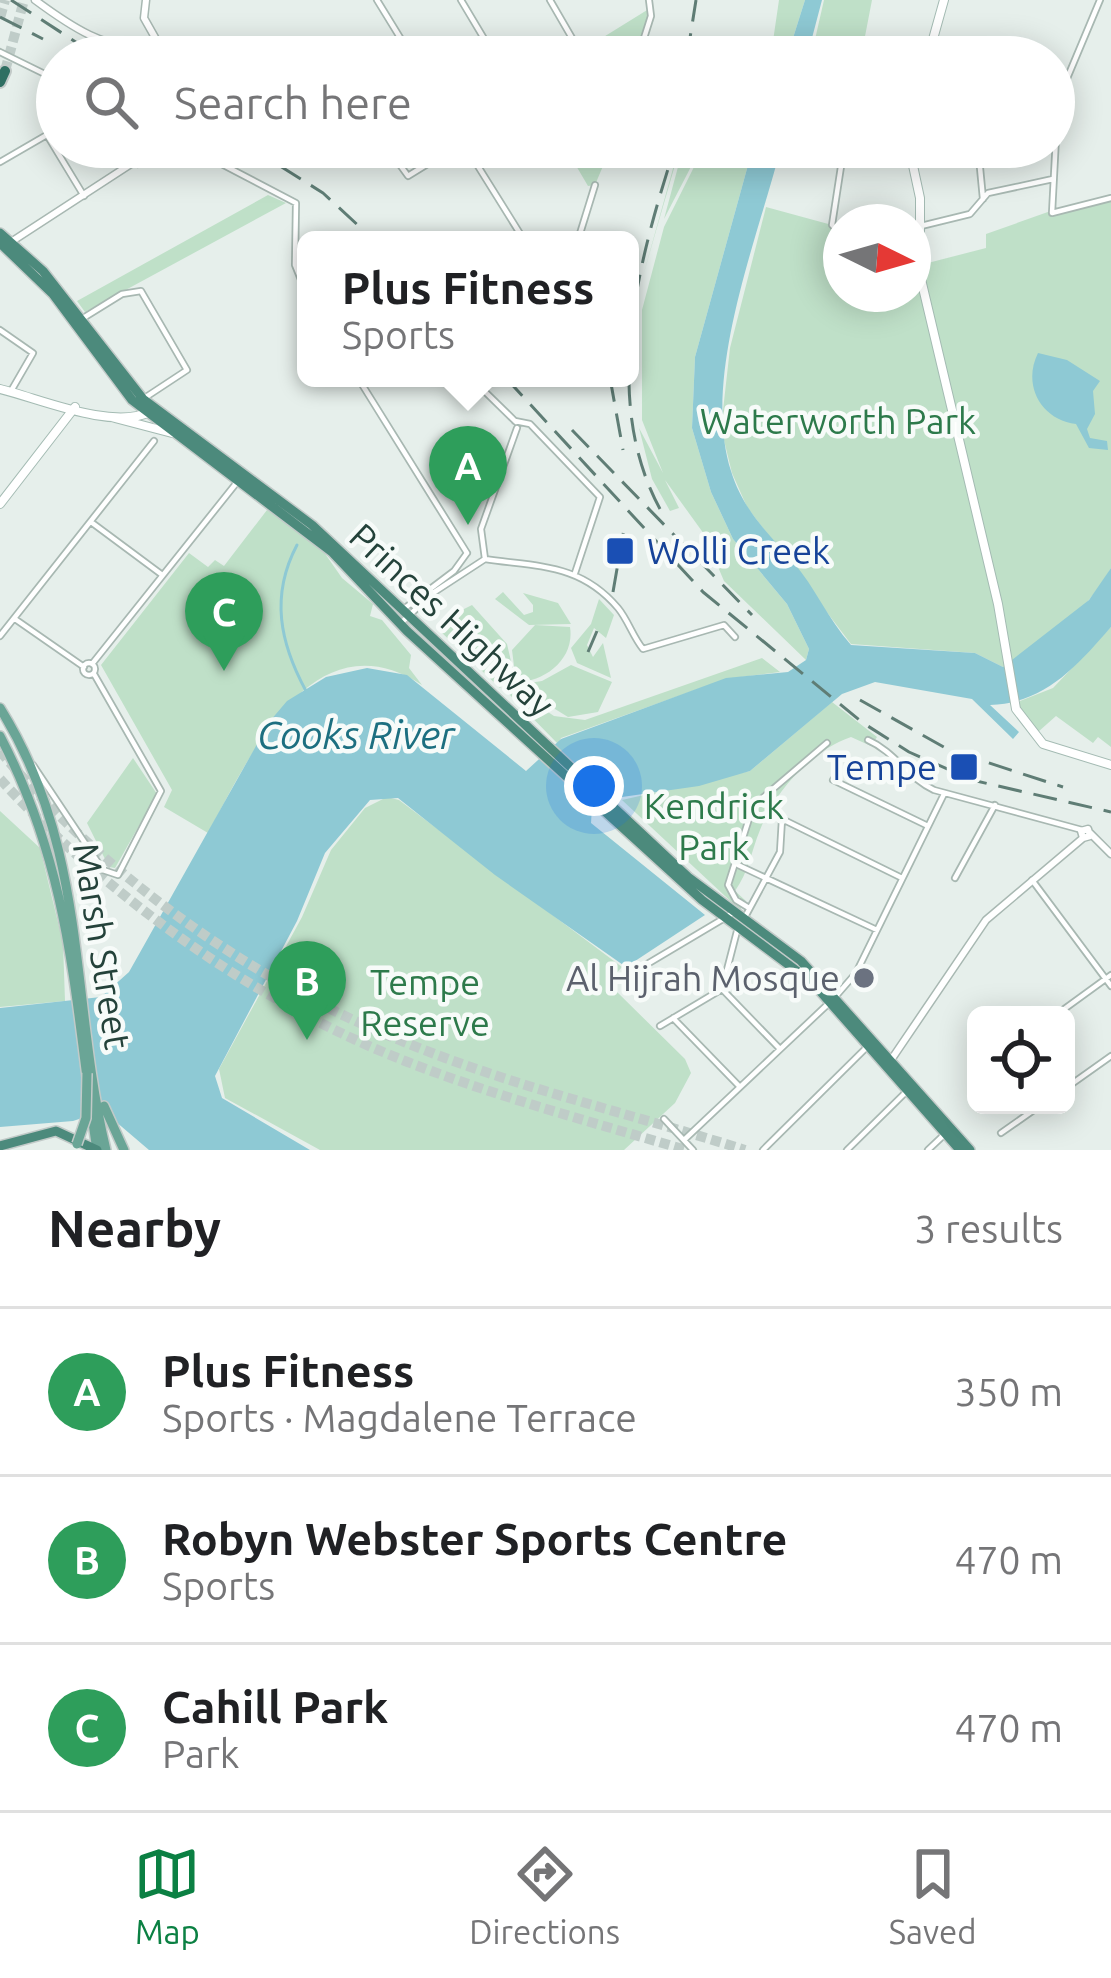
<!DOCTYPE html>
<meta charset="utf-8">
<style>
body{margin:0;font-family:Ubuntu,sans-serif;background:#f2f2f2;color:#202124}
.controls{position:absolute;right:36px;bottom:36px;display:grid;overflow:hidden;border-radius:18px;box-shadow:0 6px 30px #0003}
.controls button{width:108px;height:108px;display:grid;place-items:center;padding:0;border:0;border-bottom:3px solid #e0e0e0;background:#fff;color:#202124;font:60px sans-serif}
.compass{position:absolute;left:823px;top:204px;width:108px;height:108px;border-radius:50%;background:#fff;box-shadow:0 6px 30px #0003;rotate:95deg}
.you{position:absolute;left:594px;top:786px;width:42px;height:42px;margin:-30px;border:9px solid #fff;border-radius:50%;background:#1a73e8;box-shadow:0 0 0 18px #1a73e833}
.badge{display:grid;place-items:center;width:78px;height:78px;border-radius:50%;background:#0b8043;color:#fff;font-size:39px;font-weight:700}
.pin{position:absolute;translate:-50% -99px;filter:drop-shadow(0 3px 6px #0008)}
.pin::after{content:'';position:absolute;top:63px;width:42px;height:36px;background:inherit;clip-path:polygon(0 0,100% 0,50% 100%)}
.popup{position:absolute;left:297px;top:231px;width:342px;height:156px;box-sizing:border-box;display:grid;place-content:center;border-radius:18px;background:#fff;filter:drop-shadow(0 3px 9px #0005);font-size:39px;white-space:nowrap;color:#757577}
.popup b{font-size:45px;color:#202124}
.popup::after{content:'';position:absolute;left:50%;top:100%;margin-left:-24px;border:24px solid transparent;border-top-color:#fff}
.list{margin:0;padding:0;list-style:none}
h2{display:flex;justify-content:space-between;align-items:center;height:156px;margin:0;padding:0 48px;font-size:51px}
h2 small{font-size:39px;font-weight:400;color:#757577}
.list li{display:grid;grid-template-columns:78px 1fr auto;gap:36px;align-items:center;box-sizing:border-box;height:168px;padding:0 48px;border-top:3px solid #e0e0e0}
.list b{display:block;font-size:45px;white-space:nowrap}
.list p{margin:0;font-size:39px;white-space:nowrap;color:#757577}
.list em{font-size:39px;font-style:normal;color:#757577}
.icon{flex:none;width:66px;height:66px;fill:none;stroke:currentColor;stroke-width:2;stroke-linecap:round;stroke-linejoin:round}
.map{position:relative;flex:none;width:1111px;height:1150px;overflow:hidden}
.search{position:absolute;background:#fff;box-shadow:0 6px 30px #0003;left:36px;right:36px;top:36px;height:132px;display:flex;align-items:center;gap:30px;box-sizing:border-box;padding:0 42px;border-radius:66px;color:#757577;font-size:45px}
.sheet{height:660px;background:#fff}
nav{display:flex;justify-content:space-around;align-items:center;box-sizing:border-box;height:168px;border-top:3px solid #e0e0e0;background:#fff;font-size:33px;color:#757577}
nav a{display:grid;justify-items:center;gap:6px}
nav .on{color:#0b8043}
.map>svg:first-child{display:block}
.green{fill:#bfe0c8}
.water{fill:#8ec9d4}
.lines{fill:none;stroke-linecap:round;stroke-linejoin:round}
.stream{stroke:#8ec9d4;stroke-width:3}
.motorway-tunnel{stroke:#bfccc8;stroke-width:10;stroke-dasharray:10 5;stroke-linecap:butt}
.minor-casing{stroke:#a8b8b2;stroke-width:8}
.tertiary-casing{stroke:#a8b8b2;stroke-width:9}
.secondary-casing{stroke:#a4bbb3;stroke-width:10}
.primary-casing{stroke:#c2cac8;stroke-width:12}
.trunk-casing{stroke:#c2cac8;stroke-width:12}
.motorway-casing{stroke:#c2cac8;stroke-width:14}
.minor{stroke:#fff;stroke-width:4.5}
.tertiary{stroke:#fff;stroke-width:6}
.secondary{stroke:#fff;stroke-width:8}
.primary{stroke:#6aa596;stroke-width:9}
.trunk{stroke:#4c8a7c;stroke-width:9}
.motorway{stroke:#2f6f62;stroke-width:10}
.rail{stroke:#5f7d75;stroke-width:3;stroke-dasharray:24 12;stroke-linecap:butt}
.primary-bridge-casing{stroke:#c2cac8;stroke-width:12;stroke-linecap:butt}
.primary-bridge{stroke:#6aa596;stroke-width:9}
.transit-dot{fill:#1a4fb4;stroke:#f7fbf9;stroke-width:4.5}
.worship-dot{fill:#6b7280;stroke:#f7fbf9;stroke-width:4.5}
.labels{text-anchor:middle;stroke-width:9;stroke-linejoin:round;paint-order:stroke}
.park-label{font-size:36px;fill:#2d7a4b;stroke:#f7fbf9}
.transit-label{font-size:36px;fill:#164399;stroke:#f7fbf9;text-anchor:start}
.street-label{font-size:36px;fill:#24423a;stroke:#f7fbf9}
.worship-label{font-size:36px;fill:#5b616d;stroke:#f7fbf9;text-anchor:end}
.water-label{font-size:39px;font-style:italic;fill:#1c6f80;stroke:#f7fbf9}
</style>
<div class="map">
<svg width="1111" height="1150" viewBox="0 0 1111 1150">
<rect width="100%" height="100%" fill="#e6efeb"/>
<path class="green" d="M779,0H805L787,57H764L773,41Z
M824,0H872L861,57H811Z
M652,7L638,57H583L581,51Z
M518,147H611L595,185L588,186L568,152L519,154Z
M679,147L682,151L753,147L695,357L692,428L711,492L733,539L787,604L809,649L806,660L724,581L704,534L665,480L679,508L670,511L652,479L639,428L663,473L642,420V310L664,227L694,167L709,153L697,155L664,219L682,152L677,158L643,276Z
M268,195L286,203L85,312L77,301Z
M1111,198V568C1089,609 1044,646 1003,667L975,653L851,644L747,507L732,473L721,428L730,348L766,207L832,225L841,234V294H913V230H919L920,265L986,248V234L1062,207Z
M439,444L478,457L468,487L456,486L433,447Z
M267,510L319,545L342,578L373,604L370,616L382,620L411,655L409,668L422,685C312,614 249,758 208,833L164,807L172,790L101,665L189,553L208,567L215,560L224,566Z
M503,592L524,615L533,612V605L523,593L558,603L571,624L529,625L495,599Z
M599,599L614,615L606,638L594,628L587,645L593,657L603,643L611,678L577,663L571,648L591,624Z
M472,605L507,644L513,670L500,688L440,631L454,614Z
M535,625L570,627C575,658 546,682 516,682L512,650Z
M1111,627V747L1098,737L1093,743L1056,716L1038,732L1020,711V701L1053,688Z
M762,658L780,672L726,679L561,738L558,744L508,693L512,688L554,716L585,720Z
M571,665L612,682L598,712L568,717L516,685L542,681Z
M832,702L877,737L871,746L851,737C811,751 775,791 760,830C751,852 749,871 735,891L746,901L740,910L622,800L750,771Z
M133,758L157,794L115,868L109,867L87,823Z
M387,797L399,800L622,967L611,979L615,990L685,1059L691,1073L675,1103L624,1150H320L225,1098L219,1069L302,917L331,850L365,808Z
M0,811L40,848L63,943L65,1001L0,1007Z"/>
<path class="water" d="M805,0H822L807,57H787Z
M753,147H781C757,241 701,377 731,471C743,510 768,533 793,562C815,587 828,619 851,645L975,653L1003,667L1089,600L1111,568V627C1076,667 1045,703 990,705L1019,732L1013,739L972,699L875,682L842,694L750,771L699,786L601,800L592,807L591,823L705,915L626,967L495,875L398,798L370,800L325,853L297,921L215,1076L222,1098L310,1150H149L115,1121L110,1109L73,1121L0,1127V1008L101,997L129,972L270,721L287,701L326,677L367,668L407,675L526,771L561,739L726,678L788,672L806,660L809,649L787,604L733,539L711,492L692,428L695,357Z
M1038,353L1067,360L1100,381L1093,391L1095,414L1087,429L1090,438L1107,441L1108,450L1089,448L1076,424C1041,420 1022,385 1038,353Z"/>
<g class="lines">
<path class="stream" d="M297,545C270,596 280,643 306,691"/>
<path class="motorway-tunnel" d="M0,18L5,0
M5,71L24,0
M0,751C102,874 249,979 397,1039C509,1086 629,1113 745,1150
M0,779C109,898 255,1002 405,1061C497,1097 592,1122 686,1150"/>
<defs>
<path id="minor" d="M377,0L412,57
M461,0L495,57
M550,0L583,57
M1100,0L1058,100L1052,213L1111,198
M0,52L57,80
M638,57L651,16L649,0
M47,135L84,196
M189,147L296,203L295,265L306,292
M387,147L408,176L455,147
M466,147L524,240
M978,147L983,199
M0,162L57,129
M138,164L172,147
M921,226L970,214L988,193L1053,179
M841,234L832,225L844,147
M578,240L595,185
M80,320L122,294L141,291L187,370L143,399
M0,330L33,353L11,391
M358,378L467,553
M471,378L516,422
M515,421L530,424L600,497L575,573
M91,522L161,574
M485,559C537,567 580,563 618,608C628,620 633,637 643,649L724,625L735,637
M485,559L481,529L517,428
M405,608L454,571L467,553
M15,619L84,667
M401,623L433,593L485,559
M0,636L154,441
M83 669a6 6 0 1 1 12 0a6 6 0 1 1-12 0Z
M92,664L238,481
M868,740C895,752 908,778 934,790L1082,830
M33,765L103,870L118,875L161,791L94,674
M833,780L928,826
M738,865L877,930
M955,878L995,805
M1032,880L1111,986
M749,908L736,900L728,885L753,806L827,743
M745,917L780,852L782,819L902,878
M622,979L733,913
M722,989L780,1049
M836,996L856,973L944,794
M1056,1015L1111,975
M673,1018L740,1087
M660,1026L722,989L737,931
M1066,1088L1111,1056
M664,1119L693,1150
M1001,1133L1041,1105
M684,1140L828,1004
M763,1150L869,1045
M847,1150L907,1091
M928,1150L946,1133"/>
<path id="tertiary" d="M35,0C62,20 115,59 148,41
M146,0L144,18L166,57
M11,242L157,147
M1088,829L1090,836L1083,838L1081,831Z
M1090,833L1111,854
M891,1060L986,920L1083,838"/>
<path id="secondary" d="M928,57L944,0
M909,147L920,198V275L998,604L1016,709L1043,744L1111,765
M0,389C41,399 111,430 150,412
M111,417L172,433
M0,504L75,407"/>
<path id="primary" d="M0,708C89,851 69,995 106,1150
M0,736C73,876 74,999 97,1150
M104,1106L124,1150"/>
<path id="trunk" d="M0,233L43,271L143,399L312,525L688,877L801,961L970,1150
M0,243L53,294L132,400L332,552L407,631L702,900L813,983L960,1150
M0,1146L56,1131L97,1150"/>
<path id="motorway" d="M0,82L5,71"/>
</defs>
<use href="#minor" class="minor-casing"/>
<use href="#tertiary" class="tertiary-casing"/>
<use href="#secondary" class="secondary-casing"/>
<use href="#primary" class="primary-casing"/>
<use href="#trunk" class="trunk-casing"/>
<use href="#motorway" class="motorway-casing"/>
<use href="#minor" class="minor"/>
<use href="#tertiary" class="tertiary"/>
<use href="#secondary" class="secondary"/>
<use href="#primary" class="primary"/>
<use href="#trunk" class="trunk"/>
<use href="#motorway" class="motorway"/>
<path class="rail" d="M11,0L99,57
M0,17L43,39
M687,57L696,0
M250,147L323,193L374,240
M506,378L703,592L863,723L909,752L972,780L1111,812
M610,378L623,450
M572,430L752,615
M660,509C600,398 639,259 675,147
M613,592L625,523
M588,652L597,631
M860,700L949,750L1063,787"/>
<defs>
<path id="primary-bridge" d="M77,1144L86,1118L87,1073"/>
</defs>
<use href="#primary-bridge" class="primary-bridge-casing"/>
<use href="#primary-bridge" class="primary-bridge"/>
</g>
<g class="transit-dot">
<rect x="605" y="536" width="30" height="30" rx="6"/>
<rect x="949" y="752" width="30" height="30" rx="6"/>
</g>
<circle class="worship-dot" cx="864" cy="978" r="12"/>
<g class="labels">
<g class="park-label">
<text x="838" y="434">Waterworth Park</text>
<text x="714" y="819">Kendrick<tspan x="714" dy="41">Park</tspan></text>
<text x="425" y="995">Tempe<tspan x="425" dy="41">Reserve</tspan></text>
</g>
<g class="transit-label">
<text x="647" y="564">Wolli Creek</text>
<text x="937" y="780" text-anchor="end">Tempe</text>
</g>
<g class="street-label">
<text transform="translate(452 620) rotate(43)" y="13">Princes Highway</text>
<text transform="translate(102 946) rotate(81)" y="13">Marsh Street</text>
</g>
<g class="worship-label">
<text x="840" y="991">Al Hijrah Mosque</text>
</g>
<g class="water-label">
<text x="356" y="749">Cooks River</text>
</g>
</g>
</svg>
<div class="controls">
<button><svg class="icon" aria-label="locate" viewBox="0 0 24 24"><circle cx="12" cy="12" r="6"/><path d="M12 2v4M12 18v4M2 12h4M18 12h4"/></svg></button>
</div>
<svg class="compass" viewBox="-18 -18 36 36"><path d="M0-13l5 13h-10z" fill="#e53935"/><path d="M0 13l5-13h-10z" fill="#757577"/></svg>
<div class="you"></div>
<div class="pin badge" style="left:468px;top:525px;background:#2e9e5b">A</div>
<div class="popup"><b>Plus Fitness</b>Sports</div>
<div class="pin badge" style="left:307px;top:1040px;background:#2e9e5b">B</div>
<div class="pin badge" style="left:224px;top:671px;background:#2e9e5b">C</div>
<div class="search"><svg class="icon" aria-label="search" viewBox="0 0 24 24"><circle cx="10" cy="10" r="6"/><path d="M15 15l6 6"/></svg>Search here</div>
</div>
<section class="sheet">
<h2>Nearby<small>3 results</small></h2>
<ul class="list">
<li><span class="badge" style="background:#2e9e5b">A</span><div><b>Plus Fitness</b><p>Sports · Magdalene Terrace</p></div><em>350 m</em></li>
<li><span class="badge" style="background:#2e9e5b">B</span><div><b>Robyn Webster Sports Centre</b><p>Sports</p></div><em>470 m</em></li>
<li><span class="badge" style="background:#2e9e5b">C</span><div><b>Cahill Park</b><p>Park</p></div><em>470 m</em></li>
</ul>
</section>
<nav>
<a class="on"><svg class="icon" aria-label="map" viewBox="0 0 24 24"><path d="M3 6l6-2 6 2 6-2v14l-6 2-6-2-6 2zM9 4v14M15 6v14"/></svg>Map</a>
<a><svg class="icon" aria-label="directions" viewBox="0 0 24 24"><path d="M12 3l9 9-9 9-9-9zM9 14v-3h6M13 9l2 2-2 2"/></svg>Directions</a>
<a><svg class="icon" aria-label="saved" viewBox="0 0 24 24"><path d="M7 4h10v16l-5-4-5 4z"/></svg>Saved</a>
</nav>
